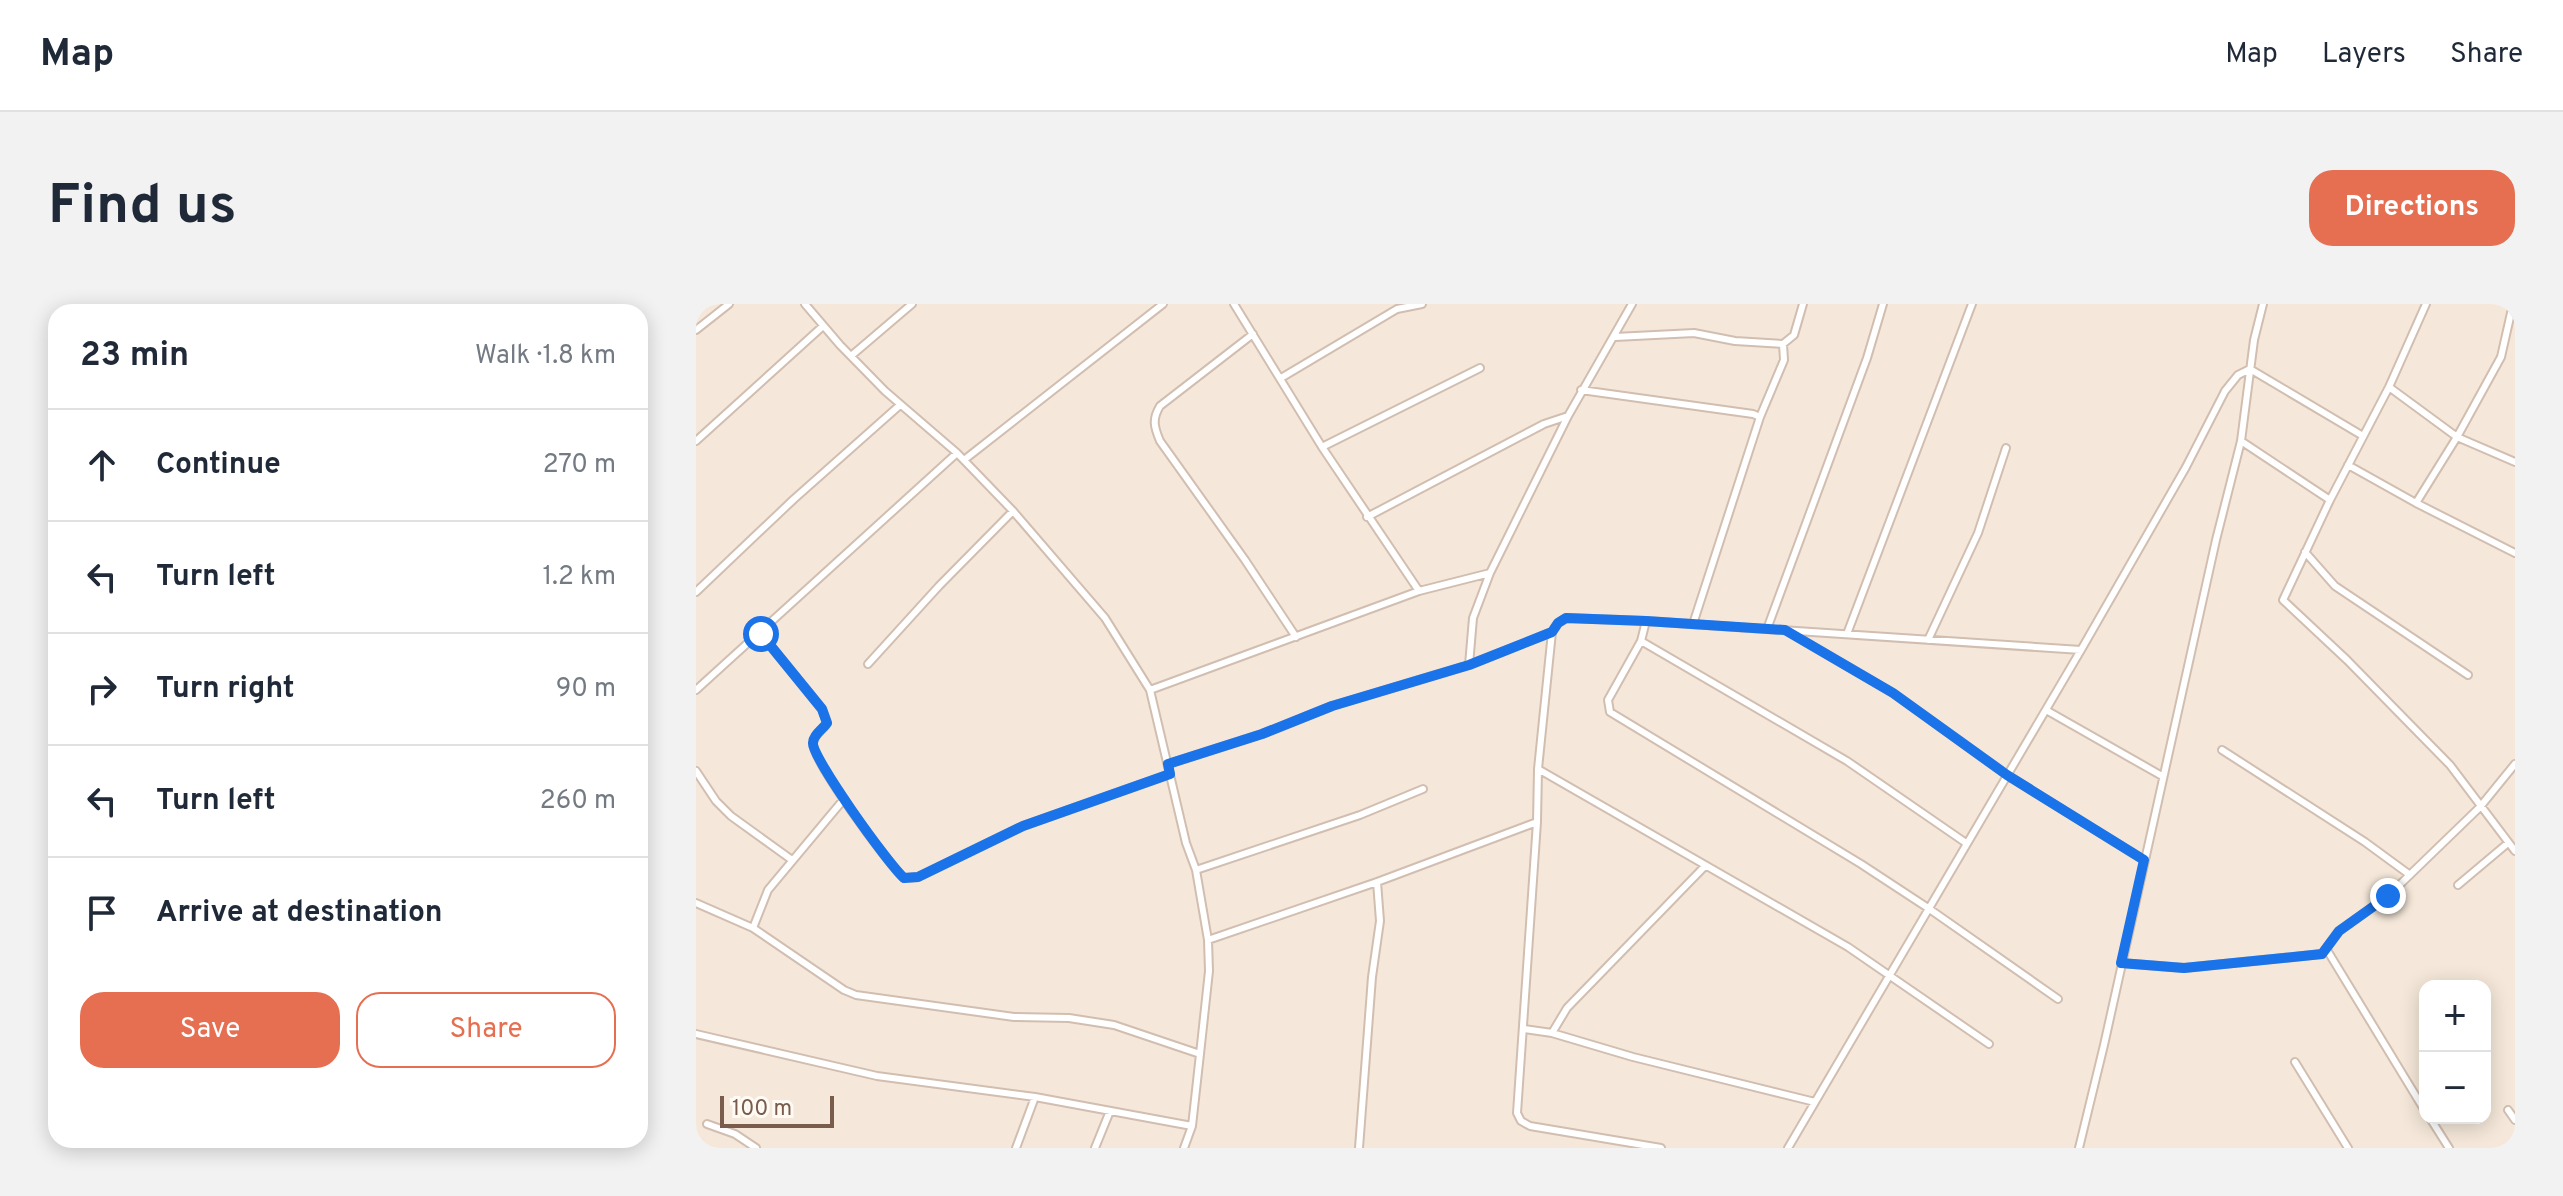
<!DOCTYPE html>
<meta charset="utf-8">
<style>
body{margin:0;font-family:Overpass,sans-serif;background:#f2f2f3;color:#1f2937}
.controls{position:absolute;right:24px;bottom:24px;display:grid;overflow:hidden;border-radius:16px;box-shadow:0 4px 20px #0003}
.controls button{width:72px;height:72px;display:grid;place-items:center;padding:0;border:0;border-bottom:2px solid #e0e1e3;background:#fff;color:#1f2937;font:40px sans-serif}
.scale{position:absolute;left:24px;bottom:20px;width:114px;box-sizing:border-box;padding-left:8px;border:4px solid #7a5c4d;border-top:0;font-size:22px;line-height:28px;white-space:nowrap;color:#7a5c4d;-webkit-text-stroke:6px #fffaf3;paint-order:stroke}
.stop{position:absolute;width:24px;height:24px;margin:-18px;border:6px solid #1a73e8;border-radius:50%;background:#fff}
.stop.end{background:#1a73e8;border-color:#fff;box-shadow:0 2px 8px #0008}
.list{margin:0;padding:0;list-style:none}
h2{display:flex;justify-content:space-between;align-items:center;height:104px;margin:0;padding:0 32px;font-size:34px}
h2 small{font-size:26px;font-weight:400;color:#747a83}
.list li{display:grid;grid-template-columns:52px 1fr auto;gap:24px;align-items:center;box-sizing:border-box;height:112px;padding:0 32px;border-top:2px solid #e0e1e3}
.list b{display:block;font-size:30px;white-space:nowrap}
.list em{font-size:26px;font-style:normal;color:#747a83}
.actions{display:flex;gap:16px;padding:24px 32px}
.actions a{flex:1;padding:18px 0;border:2px solid #e76f51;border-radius:24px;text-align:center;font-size:28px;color:#e76f51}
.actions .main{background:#e76f51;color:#fff}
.icon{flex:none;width:44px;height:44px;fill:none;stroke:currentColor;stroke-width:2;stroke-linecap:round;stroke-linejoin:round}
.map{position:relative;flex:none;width:1819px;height:844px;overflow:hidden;border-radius:24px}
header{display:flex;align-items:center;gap:48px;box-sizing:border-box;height:112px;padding:0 40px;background:#fff;border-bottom:2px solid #e0e1e3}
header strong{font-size:38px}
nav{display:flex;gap:44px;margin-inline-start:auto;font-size:28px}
.intro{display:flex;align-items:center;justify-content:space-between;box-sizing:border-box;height:192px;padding:0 48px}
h1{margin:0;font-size:56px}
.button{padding:20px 36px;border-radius:24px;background:#e76f51;color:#fff;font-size:28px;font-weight:700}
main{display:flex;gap:48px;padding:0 48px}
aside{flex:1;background:#fff;border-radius:24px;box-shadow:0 4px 20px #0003}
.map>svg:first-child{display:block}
.residential{fill:#f5e8da;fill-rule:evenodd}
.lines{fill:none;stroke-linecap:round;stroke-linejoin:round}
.street-casing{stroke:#d1beb0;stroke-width:10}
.street{stroke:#fff;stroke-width:6}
.route{stroke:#1a73e8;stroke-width:10}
</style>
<header>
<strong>Map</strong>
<nav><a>Map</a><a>Layers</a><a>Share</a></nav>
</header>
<div class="intro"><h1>Find us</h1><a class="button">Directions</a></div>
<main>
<aside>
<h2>23 min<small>Walk · 1.8 km</small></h2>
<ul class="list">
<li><svg class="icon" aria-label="ahead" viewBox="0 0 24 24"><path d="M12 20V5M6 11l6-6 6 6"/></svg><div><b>Continue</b></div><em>270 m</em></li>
<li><svg class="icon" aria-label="left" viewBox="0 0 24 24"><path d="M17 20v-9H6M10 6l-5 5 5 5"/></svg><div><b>Turn left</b></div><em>1.2 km</em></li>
<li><svg class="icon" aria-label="right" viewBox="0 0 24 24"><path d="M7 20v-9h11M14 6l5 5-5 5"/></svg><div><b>Turn right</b></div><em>90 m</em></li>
<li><svg class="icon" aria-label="left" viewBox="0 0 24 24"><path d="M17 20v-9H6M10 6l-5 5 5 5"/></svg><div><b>Turn left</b></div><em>260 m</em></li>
<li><svg class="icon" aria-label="arrive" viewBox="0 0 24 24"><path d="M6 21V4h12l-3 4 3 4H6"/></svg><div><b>Arrive at destination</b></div></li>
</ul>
<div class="actions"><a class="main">Save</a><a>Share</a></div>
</aside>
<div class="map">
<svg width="1819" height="844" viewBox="0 0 1819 844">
<rect width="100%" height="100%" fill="#fdf6ec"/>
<path class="residential" d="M0,0H1819V844H0ZM1729,682H1789V814H1729Z"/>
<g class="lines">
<defs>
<path id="street" d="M109,0L144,41L189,87L261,149L317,207L409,314L454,386L490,539L500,566L512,636L513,667L504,750L496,822L488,844
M538,0L626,143L723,287
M1730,0L1693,83L1634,196L1587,296L1651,356L1754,461L1819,547
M0,26L33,0
M557,30L464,102C456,115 458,123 464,137L549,256L600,333
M919,33L998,29L1039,37L1087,40L1098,31L1107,0
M155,52L216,0
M585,74L701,5L726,0
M1693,83L1761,133L1819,158
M885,86L1057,110L1064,113
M0,137L127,22
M1545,137L1634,196
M626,143L784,64
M268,156L467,0
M1652,161L1720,199L1819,249
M1720,199L1761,133L1805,53L1817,0
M671,213L848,120L872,112
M1609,248L1639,282L1772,371
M0,288L98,195L204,101
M950,317L945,337L912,396L914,408L1165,560L1232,604L1362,695
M997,320L1064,113L1088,56L1087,40
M1071,325L1171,54L1187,0
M1091,327L1197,389L1311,471L1448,556
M65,330L126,405L131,419C127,426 117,431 117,439C116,456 192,560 208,574L222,573L327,522L474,470
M1151,330L1276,0
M1232,336L1282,229L1310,144
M945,337L1151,457L1270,539
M172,360L243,282L317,207
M773,361L777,314L794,269L872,112L936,0
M0,386L261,149
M454,386L723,287L794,269
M1350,406L1466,472
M1526,446L1669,538L1714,571
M472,460L566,430L636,402L773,361L856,328
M842,465L1152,643L1293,740
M0,467L20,497L35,512L96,556
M500,566L664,511L727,485
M1762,581L1812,539
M0,599L57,624L148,686L160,691L318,713L373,714L418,721L504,750
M57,624L72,586L148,495
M512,636L681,578L841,518
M1631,646L1729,807
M1425,659L1488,664L1626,650L1643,627L1692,592L1784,503L1819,460
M828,725L856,729L937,753L1119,798
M856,729L871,704L1009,562
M0,730L181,772L339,793L496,822
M1599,758L1652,844
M1812,806L1819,816
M1734,814L1753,844
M11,820L39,830L60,844
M320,844L339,793
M399,844L414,807
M663,844L676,673L684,617L681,578
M965,844L834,822L825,817L821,809L841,518L842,465L856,328L862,319L870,314L950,317L1385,346
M1092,844L1385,346L1490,163L1529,87L1542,71L1554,65L1667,132
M1383,844L1408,741L1520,236L1545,137L1558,36L1567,0"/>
</defs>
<use href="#street" class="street-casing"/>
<use href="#street" class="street"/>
</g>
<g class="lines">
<path class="route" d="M65,330L126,405L131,419C127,425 117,431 117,439C116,454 193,561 208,574L222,573L327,522L474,470L472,460L566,430L636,402L773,361L856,328L862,319L870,314L950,317L1089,326L1197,389L1311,471L1448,556L1425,659L1488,664L1626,650L1643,627L1692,592"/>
</g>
</svg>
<div class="controls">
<button>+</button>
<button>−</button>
</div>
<div class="scale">100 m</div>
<div class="stop" style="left:65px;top:330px"></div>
<div class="stop end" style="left:1692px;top:592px"></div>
</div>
</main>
